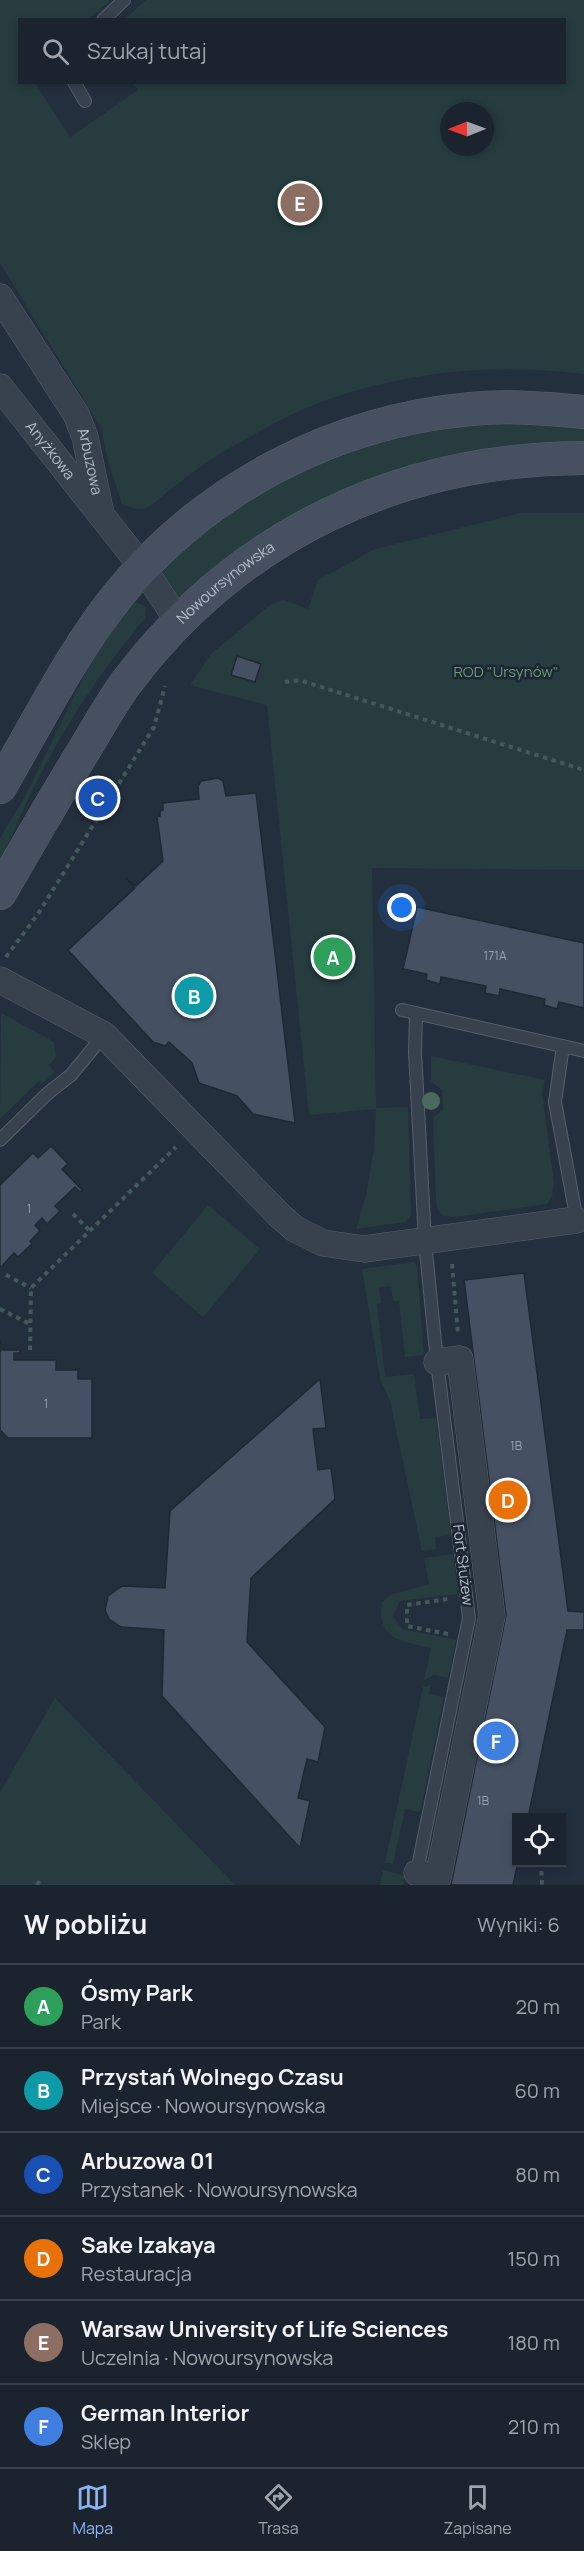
<!DOCTYPE html>
<html lang="pl">
<meta charset="utf-8">
<style>
body{margin:0;font-family:Manrope,sans-serif;background:#242b36;color:#f1f3f6}
.controls{position:absolute;right:18px;bottom:18px;display:grid;overflow:hidden;border-radius:0px;box-shadow:0 3px 9px #0003}
.controls button{width:54px;height:54px;display:grid;place-items:center;padding:0;border:0;border-bottom:2px solid #39404a;background:#1b232e;color:#f1f3f6;font:30px sans-serif}
.compass{position:absolute;left:440px;top:102px;width:54px;height:54px;border-radius:50%;background:#1b232e;box-shadow:0 3px 9px #0003;rotate:269deg}
.you{position:absolute;left:402px;top:908px;width:21px;height:21px;margin:-15px;border:4px solid #fff;border-radius:50%;background:#1a73e8;box-shadow:0 0 0 9px #1a73e833}
.badge{display:grid;place-items:center;width:39px;height:39px;border-radius:50%;background:#8ab4f8;color:#fff;font-size:20px;font-weight:700}
.pin{position:absolute;translate:-50% -50%;border:3px solid #fff;box-shadow:0 2px 6px #0006}
.list{margin:0;padding:0;list-style:none}
h2{display:flex;justify-content:space-between;align-items:center;height:78px;margin:0;padding:0 24px;font-size:26px}
h2 small{font-size:20px;font-weight:400;color:#a0a4aa}
.list li{display:grid;grid-template-columns:39px 1fr auto;gap:18px;align-items:center;box-sizing:border-box;height:84px;padding:0 24px;border-top:2px solid #39404a}
.list b{display:block;font-size:22px;white-space:nowrap}
.list p{margin:0;font-size:20px;white-space:nowrap;color:#a0a4aa}
.list em{font-size:20px;font-style:normal;color:#a0a4aa}
.icon{flex:none;width:33px;height:33px;fill:none;stroke:currentColor;stroke-width:2;stroke-linecap:round;stroke-linejoin:round}
.map{position:relative;flex:none;width:584px;height:1885px;overflow:hidden}
.search{position:absolute;background:#1b232e;box-shadow:0 3px 9px #0003;left:18px;right:18px;top:18px;height:66px;display:flex;align-items:center;gap:15px;box-sizing:border-box;padding:0 21px;border-radius:0px;color:#a0a4aa;font-size:22px}
.sheet{height:582px;background:#1b232e}
nav{display:flex;justify-content:space-around;align-items:center;box-sizing:border-box;height:84px;border-top:2px solid #39404a;background:#1b232e;font-size:16px;color:#a0a4aa}
nav a{display:grid;justify-items:center;gap:3px}
nav .on{color:#8ab4f8}
.map>svg:first-child{display:block}
.green{fill:#263c3f;fill-rule:evenodd}
.building{fill:#455162;stroke:#1f2835;stroke-width:1.5}
.lines{fill:none;stroke-linecap:round;stroke-linejoin:round}
.lane-casing{stroke:#565f6c;stroke-width:14}
.street-casing{stroke:#565f6c;stroke-width:27}
.secondary-casing{stroke:#565f6c;stroke-width:34}
.path{stroke:#44595c;stroke-width:4;stroke-dasharray:4.5 4.5;stroke-linecap:butt}
.lane{stroke:#38414e;stroke-width:12}
.street{stroke:#38414e;stroke-width:26}
.secondary{stroke:#465061;stroke-width:33}
.tree{fill:#4b6a5d}
.labels{text-anchor:middle;stroke-width:5;stroke-linejoin:round;paint-order:stroke}
.number-label{font-size:12px;fill:#98a1af}
.street-label{font-size:15px;fill:#b4bcc9;stroke:#1d2633}
.park-label{font-size:15px;fill:#6b9a76;stroke:#1d2633}
</style>
<div class="map">
<svg width="584" height="1885" viewBox="0 0 584 1885">
<rect width="100%" height="100%" fill="#242f3e"/>
<path class="green" d="M0,0H111L89,19L20,20V82L35,83L70,137L138,90L133,83L564,82V20L125,19L146,0H584V374C490,362 395,372 306,408C280,419 255,434 230,448C208,460 189,475 170,490C163,495 156,503 148,507C139,511 131,508 122,504L109,464L100,426L0,263ZM449,111H485V147H449Z
M510,421L584,427V444L515,445L438,460L361,483L303,511L187,595L179,596L162,575L164,569L182,551L248,499L334,454L413,432Z
M521,513H584V870L372,868L376,1108L408,1107L411,1215L406,1222L356,1229L366,1195L374,1150L376,1109L309,1115L267,705L190,685L211,654L270,605L283,600L308,609L318,580L375,549Z
M136,602L146,607L145,618C107,664 73,712 45,766C28,796 15,830 0,861V838L23,800L91,662L131,604Z
M1,1013L54,1042L56,1057L49,1065L55,1072L42,1084L39,1081L0,1119Z
M431,1056L545,1080L542,1093L554,1183L552,1196L547,1204L455,1217C443,1217 437,1214 436,1201L433,1118L443,1110L442,1090L431,1081Z
M208,1205L260,1249L203,1317L152,1273Z
M414,1262L417,1267L424,1355L405,1357L399,1301H393L391,1286L379,1288L381,1303L377,1304L385,1377L414,1374L420,1419L436,1418L451,1535L435,1537L436,1549L422,1551L390,1401L380,1379L362,1269Z
M453,1554L458,1594L400,1601L393,1616L402,1629L456,1640L448,1678L434,1675L424,1680L431,1648C402,1641 376,1640 382,1602L390,1595L429,1584L424,1558Z
M431,1685L429,1694L444,1697L420,1812L405,1809L393,1864L385,1863L423,1687Z
M55,1698L235,1885H0V1792Z
M383,1870L405,1876L403,1885H380Z"/>
<path class="building" d="M237,656L261,664L255,682L231,675Z
M218,778L223,781L226,796L256,793L295,1123L253,1114L237,1096L199,1083L192,1063L169,1042L165,1046L153,1042L68,950L135,888L126,878L136,886L163,861L157,817L160,816V811L163,810V803L199,799L198,786L201,781Z
M417,907L584,943V1008L559,1002L557,1009L544,1005L545,999L500,989L499,996L485,993L486,986L441,977L440,984L426,980L427,974L403,969Z
M51,1146L68,1164L62,1169L82,1190L80,1192L75,1187L55,1206L60,1211L47,1224L42,1218L35,1225L40,1231L30,1241L32,1244L18,1257L14,1253L0,1268V1185L33,1153L38,1158Z
M524,1273L568,1611L584,1612V1630H567L528,1818H516L518,1862L513,1885H451L506,1615L464,1280Z
M0,1340L1,1350H20V1353H14V1360H56V1370H78V1379H92V1438H8L0,1430Z
M320,1379L326,1428L313,1429L318,1470L331,1468L335,1499L251,1578L247,1642L325,1727L318,1762L307,1759L298,1798L310,1801L300,1848L162,1696L164,1630L121,1627L109,1619L105,1610L108,1596L122,1586L165,1588L170,1511Z"/>
<g class="lines">
<defs>
<path id="lane" d="M103,20L124,0
M74,82L85,101
M402,1010L584,1051
M563,1046L555,1102L577,1221
M0,1140L48,1093L71,1075L104,1035
M416,1876L469,1618L437,1362L425,1241L415,1052L416,1013"/>
<g id="street">
<path id="s1" d="M0,297L76,414L85,437L100,509"/>
<path id="s2" d="M0,387L143,568L179,622"/>
<path d="M0,980L104,1035L280,1216L295,1229L323,1243L364,1249L576,1220"/>
<path d="M417,1873L438,1878L492,1616L460,1359L437,1362"/>
</g>
<g id="secondary">
<path d="M0,787C38,722 72,652 119,594C206,488 334,421 471,409C509,405 546,409 584,412"/>
<path id="s3" d="M0,893C27,846 54,799 83,752C97,729 110,705 126,683C238,534 399,459 584,458"/>
</g>
</defs>
<use href="#lane" class="lane-casing"/>
<use href="#street" class="street-casing"/>
<use href="#secondary" class="secondary-casing"/>
<path class="path" d="M285,682L299,680L584,770
M6,957L38,914L154,727L165,686
M73,1214L89,1230
M452,1264L458,1334
M6,1275L31,1288
M0,1309L30,1324
M30,1350L31,1288L176,1147
M448,1634L407,1626V1605L448,1599
M541,1862L542,1885
M37,1885L40,1880"/>
<use href="#lane" class="lane"/>
<use href="#street" class="street"/>
<use href="#secondary" class="secondary"/>
</g>
<circle class="tree" cx="431" cy="1101" r="9"/>
<g class="labels">
<g class="number-label">
<text x="495" y="960">171A</text>
<text x="29" y="1213">1</text>
<text x="46" y="1408">1</text>
<text x="516" y="1450">1B</text>
<text x="483" y="1805">1B</text>
</g>
<g class="street-label">
<text dy="5" stroke="none"><textPath href="#s2" startOffset="81">Anyżkowa</textPath></text>
<text dy="5" stroke="none"><textPath href="#s1" startOffset="189">Arbuzowa</textPath></text>
<text dy="5" stroke="none"><textPath href="#s3" startOffset="387">Nowoursynowska</textPath></text>
<text transform="translate(463 1565) rotate(83)" y="5">Fort Służew</text>
</g>
<g class="park-label">
<text x="506" y="677">ROD "Ursynów"</text>
</g>
</g>
</svg>
<div class="controls">
<button><svg class="icon" aria-label="locate" viewBox="0 0 24 24"><circle cx="12" cy="12" r="6"/><path d="M12 2v4M12 18v4M2 12h4M18 12h4"/></svg></button>
</div>
<svg class="compass" viewBox="-18 -18 36 36"><path d="M0-13l5 13h-10z" fill="#e53935"/><path d="M0 13l5-13h-10z" fill="#a0a4aa"/></svg>
<div class="you"></div>
<div class="pin badge" style="left:333px;top:957px;background:#2e9e5b">A</div>
<div class="pin badge" style="left:194px;top:996px;background:#0f9aa8">B</div>
<div class="pin badge" style="left:98px;top:798px;background:#1a4fb4">C</div>
<div class="pin badge" style="left:508px;top:1500px;background:#e8710a">D</div>
<div class="pin badge" style="left:300px;top:203px;background:#8d6e63">E</div>
<div class="pin badge" style="left:496px;top:1741px;background:#3f7fe0">F</div>
<div class="search"><svg class="icon" aria-label="search" viewBox="0 0 24 24"><circle cx="10" cy="10" r="6"/><path d="M15 15l6 6"/></svg>Szukaj tutaj</div>
</div>
<section class="sheet">
<h2>W pobliżu<small>Wyniki: 6</small></h2>
<ul class="list">
<li><span class="badge" style="background:#2e9e5b">A</span><div><b>Ósmy Park</b><p>Park</p></div><em>20 m</em></li>
<li><span class="badge" style="background:#0f9aa8">B</span><div><b>Przystań Wolnego Czasu</b><p>Miejsce · Nowoursynowska</p></div><em>60 m</em></li>
<li><span class="badge" style="background:#1a4fb4">C</span><div><b>Arbuzowa 01</b><p>Przystanek · Nowoursynowska</p></div><em>80 m</em></li>
<li><span class="badge" style="background:#e8710a">D</span><div><b>Sake Izakaya</b><p>Restauracja</p></div><em>150 m</em></li>
<li><span class="badge" style="background:#8d6e63">E</span><div><b>Warsaw University of Life Sciences</b><p>Uczelnia · Nowoursynowska</p></div><em>180 m</em></li>
<li><span class="badge" style="background:#3f7fe0">F</span><div><b>German Interior</b><p>Sklep</p></div><em>210 m</em></li>
</ul>
</section>
<nav>
<a class="on"><svg class="icon" aria-label="map" viewBox="0 0 24 24"><path d="M3 6l6-2 6 2 6-2v14l-6 2-6-2-6 2zM9 4v14M15 6v14"/></svg>Mapa</a>
<a><svg class="icon" aria-label="directions" viewBox="0 0 24 24"><path d="M12 3l9 9-9 9-9-9zM9 14v-3h6M13 9l2 2-2 2"/></svg>Trasa</a>
<a><svg class="icon" aria-label="saved" viewBox="0 0 24 24"><path d="M7 4h10v16l-5-4-5 4z"/></svg>Zapisane</a>
</nav>
